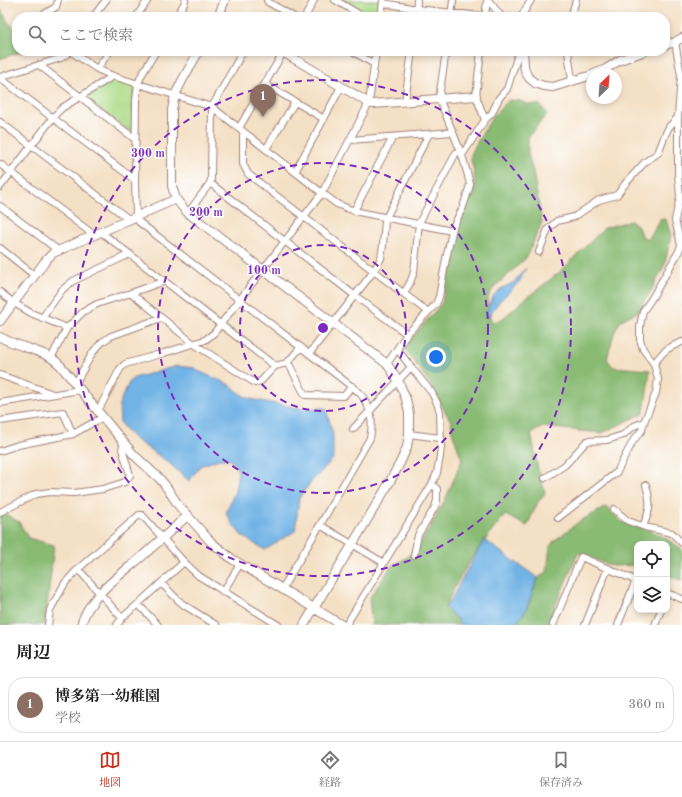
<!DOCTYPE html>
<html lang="ja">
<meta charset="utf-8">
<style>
body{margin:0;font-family:"Old Standard TT","Noto Serif JP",serif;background:#f6f6f6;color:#222}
.controls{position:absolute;right:12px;bottom:12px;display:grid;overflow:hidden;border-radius:8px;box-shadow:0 2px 6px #0003}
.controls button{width:36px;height:36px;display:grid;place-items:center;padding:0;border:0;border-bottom:1px solid #e0e0e0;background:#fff;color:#222;font:20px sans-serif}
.compass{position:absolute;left:586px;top:68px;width:36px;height:36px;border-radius:50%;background:#fff;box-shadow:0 2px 6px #0003;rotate:25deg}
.you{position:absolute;left:436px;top:357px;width:14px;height:14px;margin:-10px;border:3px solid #fff;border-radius:50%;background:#1a73e8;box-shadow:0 0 0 6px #1a73e833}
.badge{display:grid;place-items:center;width:26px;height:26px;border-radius:50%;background:#c8321e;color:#fff;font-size:13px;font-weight:700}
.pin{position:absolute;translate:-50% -33px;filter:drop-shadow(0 1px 2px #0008)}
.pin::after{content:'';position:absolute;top:21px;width:14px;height:12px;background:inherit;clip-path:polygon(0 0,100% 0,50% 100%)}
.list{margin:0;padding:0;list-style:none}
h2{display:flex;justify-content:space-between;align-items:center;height:52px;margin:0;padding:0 16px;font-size:17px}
h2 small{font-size:13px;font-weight:400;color:#767676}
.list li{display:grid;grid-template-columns:26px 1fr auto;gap:12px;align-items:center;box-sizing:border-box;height:56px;margin:0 8px 8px;padding:0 8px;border:1px solid #e0e0e0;border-radius:16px}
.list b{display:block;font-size:15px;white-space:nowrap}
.list p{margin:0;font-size:13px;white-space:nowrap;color:#767676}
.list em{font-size:13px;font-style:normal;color:#767676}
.icon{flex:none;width:22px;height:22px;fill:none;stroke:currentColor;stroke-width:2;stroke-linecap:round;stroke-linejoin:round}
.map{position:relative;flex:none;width:682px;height:625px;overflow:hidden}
.search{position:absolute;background:#fff;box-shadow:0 2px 6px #0003;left:12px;right:12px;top:12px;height:44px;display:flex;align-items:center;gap:10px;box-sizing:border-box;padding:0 14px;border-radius:16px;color:#767676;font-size:15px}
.sheet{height:116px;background:#fff}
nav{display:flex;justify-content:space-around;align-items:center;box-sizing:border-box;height:56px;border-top:1px solid #e0e0e0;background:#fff;font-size:11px;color:#767676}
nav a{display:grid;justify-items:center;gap:2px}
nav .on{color:#c8321e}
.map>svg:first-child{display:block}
.green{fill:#addb88;stroke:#7c7d5a}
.forest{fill:#8abb74;stroke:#6a6d50}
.water{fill:#71b3e5;stroke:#5e6988}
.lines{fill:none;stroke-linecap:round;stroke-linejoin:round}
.minor-casing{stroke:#9f8078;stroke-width:8}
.tertiary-casing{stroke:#9f8078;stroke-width:10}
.minor{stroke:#fff;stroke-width:6}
.tertiary{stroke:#fff;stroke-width:8}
.ring{fill:none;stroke:#7b2cbf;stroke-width:2;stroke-dasharray:7 5}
.centre{fill:#7b2cbf;stroke:#fff;stroke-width:2}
.ring-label{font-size:12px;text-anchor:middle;font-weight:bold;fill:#7b2cbf;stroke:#fff;stroke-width:3;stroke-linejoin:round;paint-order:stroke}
</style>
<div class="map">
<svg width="682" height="625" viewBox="0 0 682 625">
<rect width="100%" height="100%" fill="#fff"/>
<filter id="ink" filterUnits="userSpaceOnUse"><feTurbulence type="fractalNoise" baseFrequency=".025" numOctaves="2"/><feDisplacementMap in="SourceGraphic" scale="8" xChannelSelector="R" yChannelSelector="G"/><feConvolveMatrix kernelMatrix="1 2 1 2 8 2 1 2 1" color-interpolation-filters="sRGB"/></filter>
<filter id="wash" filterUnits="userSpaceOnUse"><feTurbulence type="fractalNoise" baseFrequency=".012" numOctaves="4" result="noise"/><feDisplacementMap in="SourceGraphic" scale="16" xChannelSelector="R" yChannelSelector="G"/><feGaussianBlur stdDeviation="0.9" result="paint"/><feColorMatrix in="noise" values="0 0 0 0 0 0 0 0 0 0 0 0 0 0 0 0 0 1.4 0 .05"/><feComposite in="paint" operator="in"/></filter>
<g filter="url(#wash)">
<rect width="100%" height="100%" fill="#f4e0c5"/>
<path class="green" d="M341,0H381L378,17H368Z
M115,79L135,86L133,99V133L85,98Z"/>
<path class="forest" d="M0,8L8,22L17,31V51H23L0,59Z
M509,100L521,101L526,104L540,105L547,114L528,137V154L533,172L542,222L527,257L508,275L495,286L488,297L490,317L492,322L501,320L524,300L561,271L604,228L630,221L637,225L641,235L648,240L661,218L666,220L671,235L665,264L651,291L637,312L621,320L614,333L607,359L613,367L650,370L644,413L602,433L543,427L531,433L538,469L545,493L538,502L527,526L505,515C481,544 459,573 445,608L459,621L460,625H372L369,599L392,565L403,560L417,550L445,500L462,460L452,431L451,421L441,405L431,385L405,349L406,345L442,303L455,231L475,189L474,171L471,160V155L476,144L493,116Z
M606,507L622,522L649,530L662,536L682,549V581L667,575V544H637V565L612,566L578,553L547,625H515L526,610L538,578L547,572L550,546L554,541L580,521Z
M0,511L4,513L19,522L28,538L54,545L45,625H0Z"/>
<path class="water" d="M526,268L519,282L499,302L486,319V313L494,295L502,288L513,283Z
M177,366L195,368L198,371L228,384L244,396L251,399L304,409L326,408L333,434V459L311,482L299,498L295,531L265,550L242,536L231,522L226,513L235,491L238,472L236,465L229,459H219L200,466L189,481L168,462L133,438L120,423L119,405L122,397L130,381L134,378Z
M484,540L538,578L526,610L515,625H460L459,621L445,608L451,600L463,577Z"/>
</g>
<g filter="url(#ink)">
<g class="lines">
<defs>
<path id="minor" d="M267,0L268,2L294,17
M335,0L364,17
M488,0L502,17
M383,3L417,9L481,16L483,17
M39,17L56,7L58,0
M93,17L106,0
M136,17L148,0
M176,17L184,4L185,0
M305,17L314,0
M381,17L383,0
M416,17L417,0
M451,17L453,0
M485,17L487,0
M521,17L531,0
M571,17L576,0
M70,51L97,69L113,76L212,107L322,193L337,204L349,209L359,212L452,231
M156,51L141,76L138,84L136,100L135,180L136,217L139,222L360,393C371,408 374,420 370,438L320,525L282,589
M243,51L212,107L211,180L210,183L354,295L407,334
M352,51L374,64
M481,51L476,96L485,120
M568,51L572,81
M39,65L135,139
M97,69L110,51
M0,77L61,58L67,54L70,51
M0,78L135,180
M265,84L324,119
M405,101L412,51
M0,122L130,220
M239,128L284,51
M244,132L243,135V164L248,174L374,271L428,312
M350,140L453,132
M266,149L295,102
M462,155L485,120L492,113L499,98L507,89L519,51
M0,164L94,235
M295,172L341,87
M0,187L54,116L62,108L113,76
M0,206L59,251
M354,211L393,137
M188,213L210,183
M101,232L220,324L275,366
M0,248L34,275
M539,252L548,229L557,221L574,217L599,200L617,195L625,184L645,162L658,153L665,135L669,127L678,117
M0,292L14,303L31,313L67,328
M131,293L194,344L255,383L261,381L275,366L287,363L301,347
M404,293L410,283L414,272L419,223L456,153L460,150
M42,318L62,290L73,281L130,254
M397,349L411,367
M309,354L374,271L381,258L383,245L385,221L386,218L429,134
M51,358L67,328L83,312L97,304L131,293L165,281
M287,363L290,366L305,395L344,396L352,386
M387,364L407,334L436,304L439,297L446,259L453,227L463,207L470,185L468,176L462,155L439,98L446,51
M654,364C663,351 667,348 682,342
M0,375L53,394
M75,384L93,352L102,342L111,336L161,318
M0,403L80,390
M98,411L120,369L125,364L164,353L205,340L214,333L322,193L369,103L376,51
M0,421L63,412L73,434
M409,434L440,438
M0,451L18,445L73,434L103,417
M545,478L565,465L587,441L607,440L623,435L634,426L644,422
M614,509L628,521L645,527L672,533L682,543
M0,512L36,494L50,492L74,493L103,489L125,482L130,475L122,449L124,443
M558,518L617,472L633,441L642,430L644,422L656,393L658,379L654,364L643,349L640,339V326L643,311L652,298L679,251L681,245L675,220L680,197L678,174V117L681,75L675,42
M320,525L384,563
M643,526C651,509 651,503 646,485
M414,555L418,535L435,507L437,500V489L432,484
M78,569L122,618
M161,583L178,600L184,605L216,625
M223,592L240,564
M667,593L682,599
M138,604L158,625
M48,625L50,610L65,583L78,569L139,515H142L184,562L199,576L278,625
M117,625L122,618L138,604L184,562
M346,625L432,484L437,473L440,456L441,447L440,412L437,403L432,393L411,367L353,429
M553,625L581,557L637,581
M585,625L608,568
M618,625L636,580
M655,625L661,610"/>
<path id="tertiary" d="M218,17L225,0
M665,45L675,42L682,38
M199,51L183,79L175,95L172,110V186L176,199L184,209L188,213L387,364L398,380L406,399L409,413V434L407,447L401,461L388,485L304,625
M281,51L369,103L373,104L476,96
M523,51L524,66L526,73L529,78L535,83L544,86L553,87L592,75
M594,74L606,69L620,60L645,51
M0,321L47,259L53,253L176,199
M0,337C16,346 35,349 50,357C53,359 57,362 60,365L134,455L160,479L165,485L179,506L211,542L232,559L342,625
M81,625C89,596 118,577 139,559C156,544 172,530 188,515"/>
</defs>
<use href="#minor" class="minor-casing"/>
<use href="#tertiary" class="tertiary-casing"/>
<use href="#minor" class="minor"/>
<use href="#tertiary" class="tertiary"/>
</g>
</g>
<g class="ring">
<circle cx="323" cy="328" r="83"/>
<circle cx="323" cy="328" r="165"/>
<circle cx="323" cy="328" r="248"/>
</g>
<circle cx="323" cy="328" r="6" class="centre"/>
<g class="ring-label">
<text x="148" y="157">300 m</text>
<text x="206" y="216">200 m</text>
<text x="264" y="274">100 m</text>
</g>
</svg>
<div class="controls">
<button><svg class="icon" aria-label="locate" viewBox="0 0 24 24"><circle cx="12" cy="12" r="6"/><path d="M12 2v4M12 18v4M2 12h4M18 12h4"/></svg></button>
<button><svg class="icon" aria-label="layers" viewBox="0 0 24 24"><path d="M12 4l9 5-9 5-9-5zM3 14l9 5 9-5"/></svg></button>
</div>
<svg class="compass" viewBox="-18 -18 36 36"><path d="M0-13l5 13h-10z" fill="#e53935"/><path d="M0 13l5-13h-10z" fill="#767676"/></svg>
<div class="you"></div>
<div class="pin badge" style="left:263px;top:117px;background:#8d6e63">1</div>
<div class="search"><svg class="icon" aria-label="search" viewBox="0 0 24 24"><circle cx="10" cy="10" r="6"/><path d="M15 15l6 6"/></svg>ここで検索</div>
</div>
<section class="sheet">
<h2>周辺<small></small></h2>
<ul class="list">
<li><span class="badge" style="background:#8d6e63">1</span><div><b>博多第一幼稚園</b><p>学校</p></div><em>360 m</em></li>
</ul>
</section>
<nav>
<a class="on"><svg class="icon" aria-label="map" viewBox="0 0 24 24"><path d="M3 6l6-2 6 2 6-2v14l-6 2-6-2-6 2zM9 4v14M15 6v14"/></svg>地図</a>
<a><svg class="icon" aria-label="directions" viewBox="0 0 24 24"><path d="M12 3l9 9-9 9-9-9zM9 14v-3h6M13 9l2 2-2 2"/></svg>経路</a>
<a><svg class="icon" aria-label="saved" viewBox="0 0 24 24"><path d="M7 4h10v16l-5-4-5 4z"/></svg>保存済み</a>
</nav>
